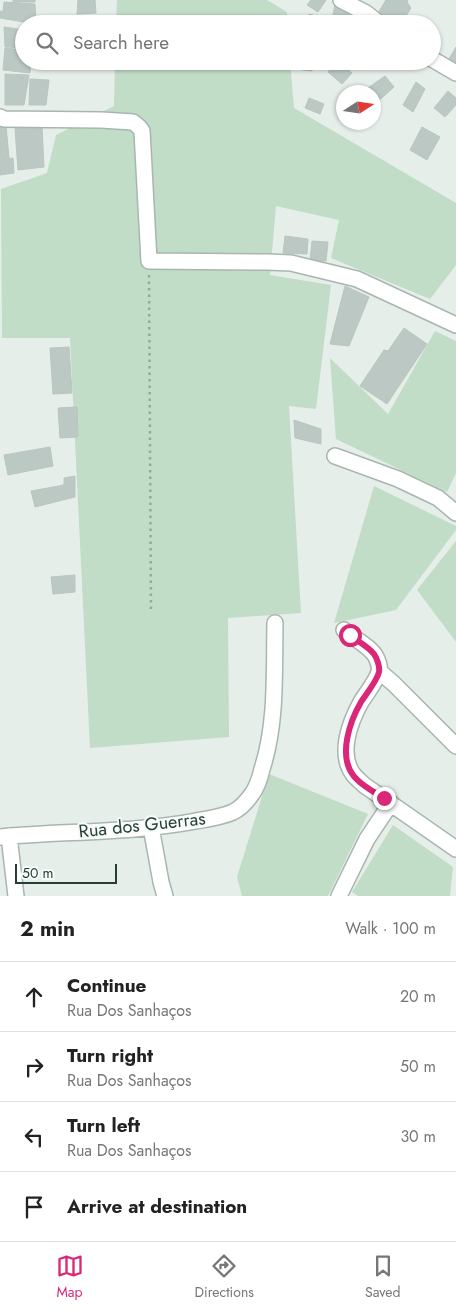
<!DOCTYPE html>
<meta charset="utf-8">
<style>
body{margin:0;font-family:Jost,sans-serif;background:#f2f2f2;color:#222}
.compass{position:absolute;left:336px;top:85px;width:45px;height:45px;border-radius:50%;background:#fff;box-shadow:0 1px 4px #0004;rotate:78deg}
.scale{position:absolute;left:15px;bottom:12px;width:102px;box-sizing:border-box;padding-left:5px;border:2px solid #263e36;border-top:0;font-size:14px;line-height:18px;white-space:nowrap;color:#263e36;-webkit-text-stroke:4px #f6faf8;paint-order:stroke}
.stop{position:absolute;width:15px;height:15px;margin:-11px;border:4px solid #db2777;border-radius:50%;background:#fff}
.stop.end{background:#db2777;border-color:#fff;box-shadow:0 1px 5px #0008}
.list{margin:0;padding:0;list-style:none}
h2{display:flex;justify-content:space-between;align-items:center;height:65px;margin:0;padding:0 20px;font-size:21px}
h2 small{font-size:16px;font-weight:400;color:#767676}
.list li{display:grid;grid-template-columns:32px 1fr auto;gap:15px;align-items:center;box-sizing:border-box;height:70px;padding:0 20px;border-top:1px solid #e0e0e0}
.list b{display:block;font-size:19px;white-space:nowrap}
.list p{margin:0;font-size:16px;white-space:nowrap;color:#767676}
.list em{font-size:16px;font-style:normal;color:#767676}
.icon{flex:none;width:28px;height:28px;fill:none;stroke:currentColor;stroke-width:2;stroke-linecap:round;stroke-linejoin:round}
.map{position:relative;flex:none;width:456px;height:896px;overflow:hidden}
.search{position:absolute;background:#fff;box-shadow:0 1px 4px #0004;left:15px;right:15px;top:15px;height:55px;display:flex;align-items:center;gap:12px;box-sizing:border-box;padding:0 18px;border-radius:28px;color:#767676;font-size:19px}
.sheet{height:345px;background:#fff}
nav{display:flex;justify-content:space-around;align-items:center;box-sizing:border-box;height:70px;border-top:1px solid #e0e0e0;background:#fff;font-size:14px;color:#767676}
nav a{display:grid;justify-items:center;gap:2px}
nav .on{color:#db2777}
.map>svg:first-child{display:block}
.green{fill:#c1dcc7}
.building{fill:#bbc8c3;stroke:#b9c7c0}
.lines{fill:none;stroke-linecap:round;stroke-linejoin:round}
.minor-casing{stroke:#a9b6b0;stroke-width:18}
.path{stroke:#89aea1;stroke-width:2.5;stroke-dasharray:2.5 4;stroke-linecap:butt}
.minor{stroke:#fff;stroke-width:15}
.route{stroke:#db2777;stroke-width:6}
.labels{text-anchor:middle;stroke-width:4;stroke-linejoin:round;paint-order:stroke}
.street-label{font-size:18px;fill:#263e36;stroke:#f6faf8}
</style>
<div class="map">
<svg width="456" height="896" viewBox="0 0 456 896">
<rect width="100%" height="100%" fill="#e6eeea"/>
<path class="green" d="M117,0H267L287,12V24H116Z
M115,61H290L294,108L456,203V265L430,299L331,258L339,220L276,206L270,275L331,285L316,409L289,406L301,613L228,618L229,737L90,748L70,338H2L1,189L47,173L56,135L114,106Z
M435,331L456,341V473L447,492L336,439L330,358L388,414Z
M374,486L456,526V530L396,610L334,623Z
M456,541V642L417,590Z
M269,774L368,814L328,896H242L237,877Z
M393,825L453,867L450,896H358L352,892Z"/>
<path class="building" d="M13,0H35V2H13Z
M78,0H95L96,13L77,14Z
M311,0H326L318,12L307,5Z
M386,0H408L407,2L411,8L401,24H396L378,13Z
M4,2L35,4L36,24L0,18V11L3,12Z
M335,5L350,12L346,24H331Z
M309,14L327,19L326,24H306Z
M4,27L24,30V48L5,47Z
M456,47V63L449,59Z
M5,48L24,50V61H31L30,73L3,70Z
M304,61H313L312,71L302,70Z
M337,61H339L352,73L342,84L328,72Z
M5,74L29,75L24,105H5Z
M385,76L394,87L374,105V92H362Z
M30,79L49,80L46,105H29Z
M416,82L425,89L413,112L403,105Z
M448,91L456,98V105L445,117L434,108Z
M309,98L324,104L320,114L305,108Z
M6,126L9,158L0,159V127Z
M42,127L44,167L18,170L15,128Z
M422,127L440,137L427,160L410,150Z
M13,158L14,173L0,175V160Z
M285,236L308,239L307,254L283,253Z
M312,241L328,242L326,261H310Z
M345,286L369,297L349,346L330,344Z
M404,328L427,344L387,404L360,386L384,350L388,351Z
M69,347L72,393L53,394L50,348Z
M77,407L78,437L60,438L58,408Z
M294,420L321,429V444L295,438Z
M50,447L53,466L8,475L4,455Z
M75,476V497L35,507L31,491L64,485V478Z
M75,575V592L53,594L51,577Z"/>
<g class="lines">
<defs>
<path id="minor" d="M341,0L366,13L380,24
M432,59L456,73
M0,117L4,119L101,120L133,122L139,127L142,131L149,261L267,262L291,263L357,279L456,325
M335,456L398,479L438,498L456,513
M344,630C353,638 371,647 376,657C378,661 380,668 379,672C377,680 366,694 361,702C350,722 338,753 353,774C356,778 360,781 364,785L456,849
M379,671L394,684L456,746
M151,827L161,882L165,896
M9,836L16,896
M0,837C65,831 132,833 196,821C208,819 222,817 233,812C241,808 247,801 252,794C257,787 260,778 262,769C277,723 274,671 275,623
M339,896L367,839L391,803"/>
</defs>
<use href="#minor" class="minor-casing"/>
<path class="path" d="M149,275L151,611"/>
<use href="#minor" class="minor"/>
</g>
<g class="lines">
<path class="route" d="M350,635C357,641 368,646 374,654C377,658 380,667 379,672C377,681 366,694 361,702C350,721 338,755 353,775C360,785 374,792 384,798"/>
</g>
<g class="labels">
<g class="street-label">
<text transform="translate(142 825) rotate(-6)" y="6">Rua dos Guerras</text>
</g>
</g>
</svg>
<svg class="compass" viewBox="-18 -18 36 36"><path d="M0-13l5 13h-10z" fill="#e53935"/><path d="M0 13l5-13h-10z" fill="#767676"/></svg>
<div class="scale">50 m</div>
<div class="stop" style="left:350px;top:635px"></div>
<div class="stop end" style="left:384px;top:798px"></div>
<div class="search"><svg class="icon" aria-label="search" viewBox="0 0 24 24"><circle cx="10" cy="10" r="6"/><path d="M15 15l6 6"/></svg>Search here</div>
</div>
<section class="sheet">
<h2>2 min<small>Walk · 100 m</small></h2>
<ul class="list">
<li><svg class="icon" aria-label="ahead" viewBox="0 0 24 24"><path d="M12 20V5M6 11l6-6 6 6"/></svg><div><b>Continue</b><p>Rua Dos Sanhaços</p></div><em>20 m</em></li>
<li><svg class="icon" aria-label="right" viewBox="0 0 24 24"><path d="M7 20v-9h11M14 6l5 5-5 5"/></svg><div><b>Turn right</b><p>Rua Dos Sanhaços</p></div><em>50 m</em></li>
<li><svg class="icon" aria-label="left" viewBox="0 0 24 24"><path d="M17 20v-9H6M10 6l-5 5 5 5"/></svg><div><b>Turn left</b><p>Rua Dos Sanhaços</p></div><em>30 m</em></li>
<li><svg class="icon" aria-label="arrive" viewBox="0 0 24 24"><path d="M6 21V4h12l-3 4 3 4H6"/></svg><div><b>Arrive at destination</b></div></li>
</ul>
</section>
<nav>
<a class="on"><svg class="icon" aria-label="map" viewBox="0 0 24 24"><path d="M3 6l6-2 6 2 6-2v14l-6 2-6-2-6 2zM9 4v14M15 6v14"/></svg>Map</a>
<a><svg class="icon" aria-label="directions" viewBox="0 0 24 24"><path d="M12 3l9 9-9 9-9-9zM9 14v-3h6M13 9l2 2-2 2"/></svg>Directions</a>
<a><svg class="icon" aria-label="saved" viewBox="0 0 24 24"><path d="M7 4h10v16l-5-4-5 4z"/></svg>Saved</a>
</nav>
